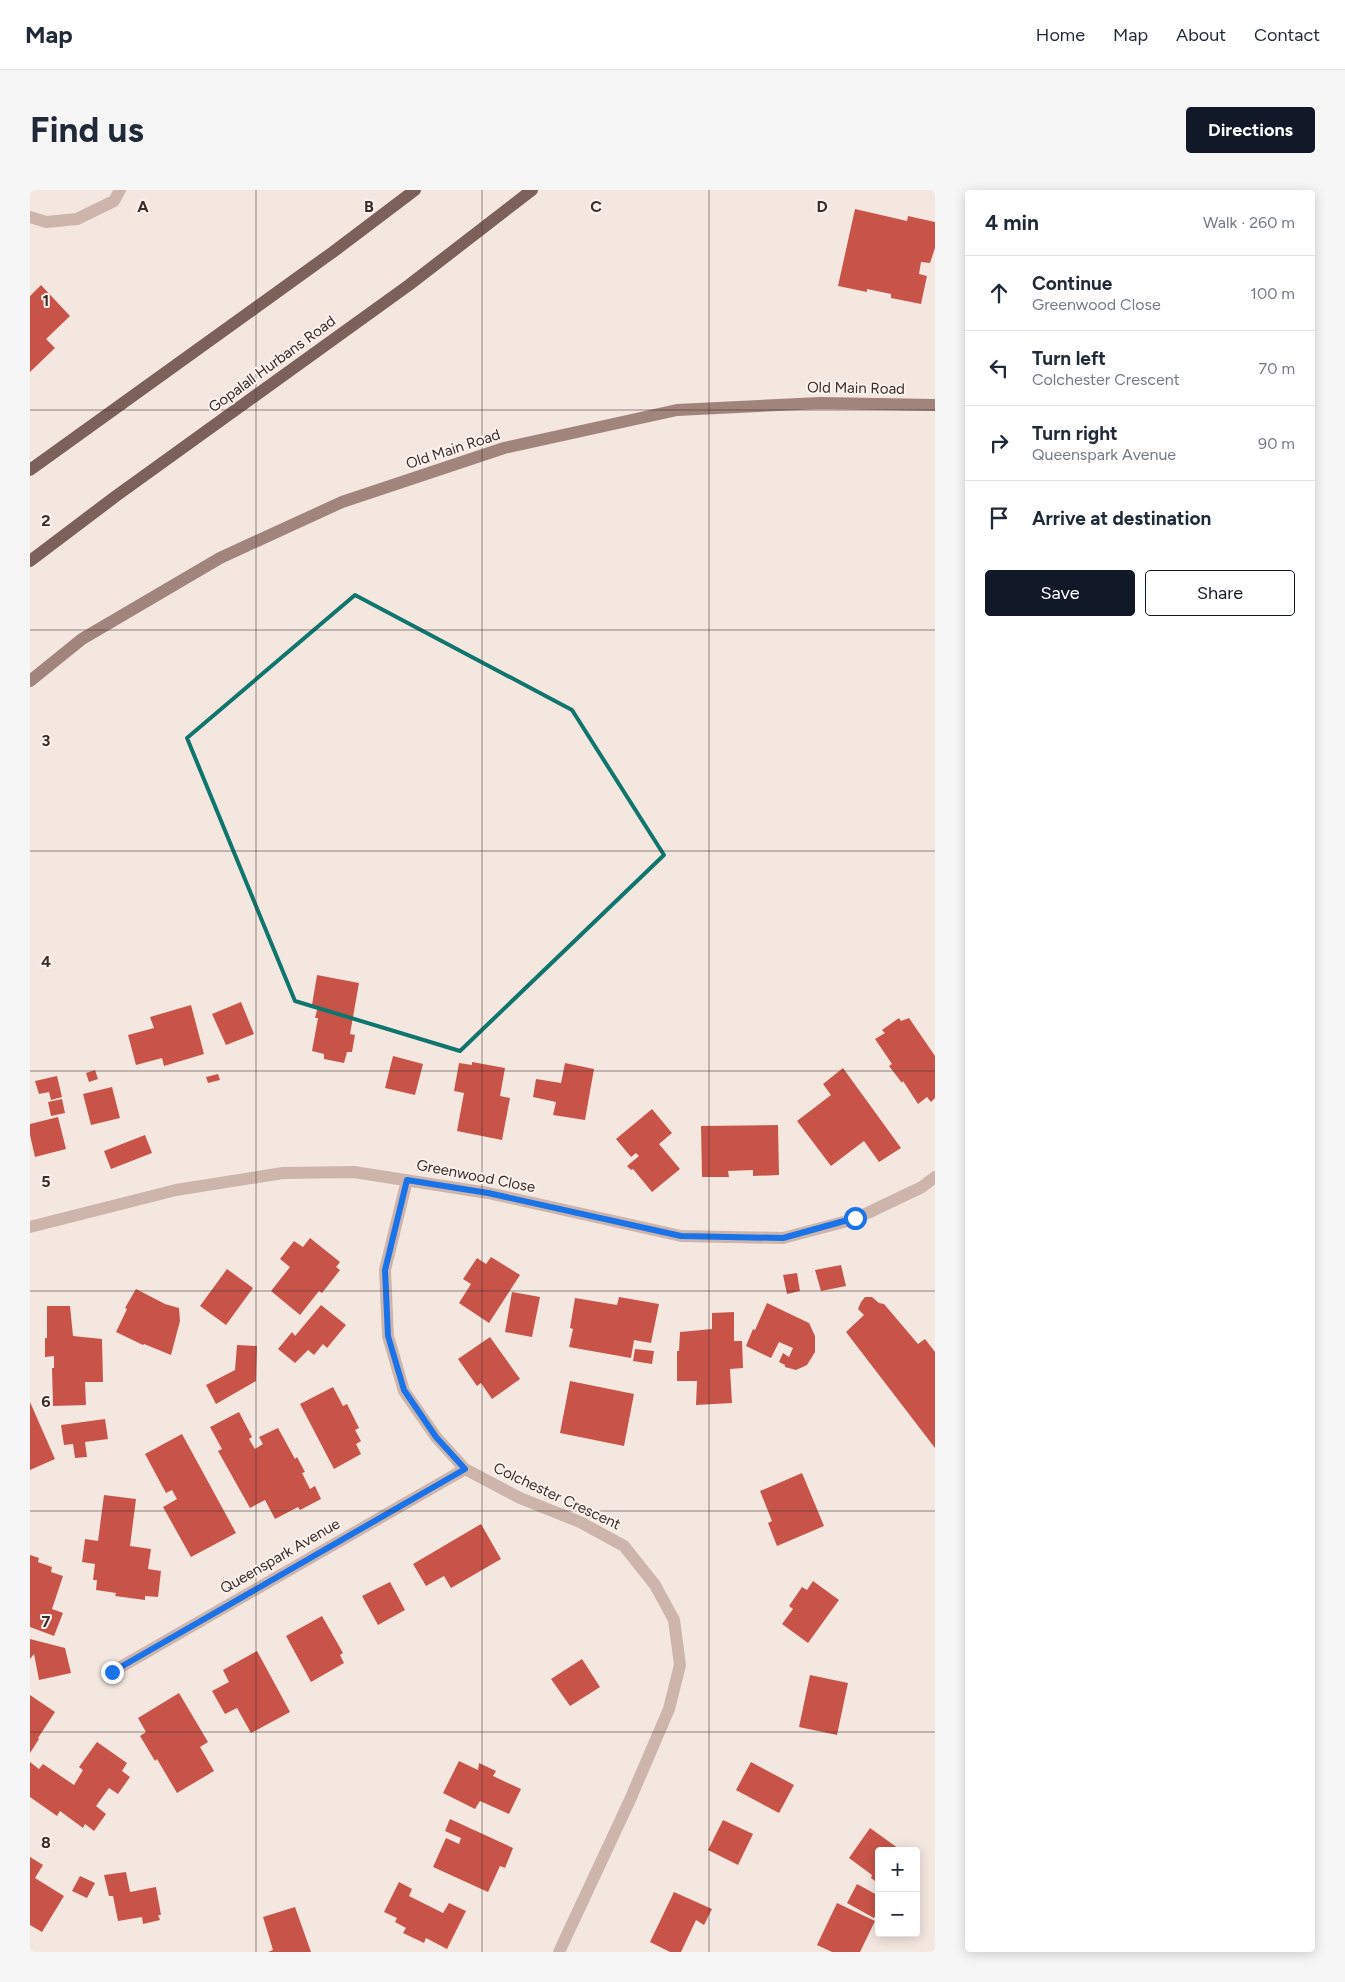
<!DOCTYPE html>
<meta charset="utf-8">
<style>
body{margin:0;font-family:Figtree,sans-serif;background:#f6f6f7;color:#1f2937}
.controls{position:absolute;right:15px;bottom:15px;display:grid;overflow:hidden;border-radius:5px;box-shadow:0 2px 12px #0003}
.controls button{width:45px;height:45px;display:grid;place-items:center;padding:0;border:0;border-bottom:1px solid #e0e1e3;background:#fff;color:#1f2937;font:25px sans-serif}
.stop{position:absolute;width:15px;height:15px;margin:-11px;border:4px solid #1a73e8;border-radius:50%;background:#fff}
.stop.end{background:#1a73e8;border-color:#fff;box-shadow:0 1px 5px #0008}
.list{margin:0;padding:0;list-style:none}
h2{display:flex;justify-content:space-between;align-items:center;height:65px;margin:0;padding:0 20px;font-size:21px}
h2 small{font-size:16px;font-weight:400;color:#747a83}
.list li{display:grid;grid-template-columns:32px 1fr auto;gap:15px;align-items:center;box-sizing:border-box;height:75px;padding:0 20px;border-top:1px solid #e0e1e3}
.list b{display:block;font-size:19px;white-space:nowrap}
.list p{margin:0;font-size:16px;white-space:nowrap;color:#747a83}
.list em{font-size:16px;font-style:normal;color:#747a83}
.actions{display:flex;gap:10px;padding:15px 20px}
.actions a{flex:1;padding:11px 0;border:1px solid #111827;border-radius:5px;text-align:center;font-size:18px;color:#111827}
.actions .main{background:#111827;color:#fff}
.icon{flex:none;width:28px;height:28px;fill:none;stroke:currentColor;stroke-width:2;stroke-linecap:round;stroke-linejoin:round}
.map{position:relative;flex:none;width:905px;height:1762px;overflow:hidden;border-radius:5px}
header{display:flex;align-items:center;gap:30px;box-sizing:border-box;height:70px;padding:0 25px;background:#fff;border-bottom:1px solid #e0e1e3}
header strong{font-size:24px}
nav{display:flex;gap:28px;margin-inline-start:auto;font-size:18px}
.intro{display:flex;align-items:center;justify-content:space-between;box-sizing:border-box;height:120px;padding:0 30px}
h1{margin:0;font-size:35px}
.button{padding:12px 22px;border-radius:5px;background:#111827;color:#fff;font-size:18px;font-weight:700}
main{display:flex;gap:30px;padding:0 30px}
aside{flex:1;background:#fff;border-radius:5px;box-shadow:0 2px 12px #0003}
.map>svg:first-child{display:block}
.building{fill:#c85449}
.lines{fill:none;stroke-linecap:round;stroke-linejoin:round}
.street{stroke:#cdb5ab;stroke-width:12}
.secondary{stroke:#a1847c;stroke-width:12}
.primary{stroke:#7c615b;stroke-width:12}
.route{stroke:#1a73e8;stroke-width:6}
.marked{fill:none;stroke:#0f766e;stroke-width:4;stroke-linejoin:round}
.grid{fill:none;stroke:#3a2d2a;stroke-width:1;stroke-opacity:0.55}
.labels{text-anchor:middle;stroke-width:4;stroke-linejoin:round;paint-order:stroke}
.street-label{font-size:15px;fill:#3a2d2a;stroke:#fbf2ed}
.grid-label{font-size:16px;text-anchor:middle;font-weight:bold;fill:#3a2d2a;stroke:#fbf2ed;stroke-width:4;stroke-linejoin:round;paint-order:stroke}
</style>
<header>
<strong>Map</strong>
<nav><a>Home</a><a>Map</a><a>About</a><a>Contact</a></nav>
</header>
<div class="intro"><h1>Find us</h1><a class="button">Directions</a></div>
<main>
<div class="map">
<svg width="905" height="1762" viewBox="0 0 905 1762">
<rect width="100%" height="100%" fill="#f4e7e0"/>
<path class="building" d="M825,19L877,31L878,26L905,32V58L900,73L891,72L889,84L897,86L891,114L861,108V104L837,99V102L808,96Z
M11,95L40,126L16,149L25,158L0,182V106Z
M287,785L329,793L320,844L325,845L322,862H317L314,873L294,869V864L282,861L288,828H285L288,816L282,815Z
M211,812L224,844L196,855L182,824Z
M161,815L174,864L134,876L132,868L106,875L98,845L124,838L120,827Z
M869,828L871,831L879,828L905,866V908L901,912L897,907L888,914L873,891L872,893L859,876L862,874L845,849L855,843L852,840Z
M363,866L393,874L385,905L355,898Z
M442,872L475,878L470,906L480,908L472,950L427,941L434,903L424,901L429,873L442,875Z
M535,873L564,879L555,930L523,925L526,912L503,907L506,889L531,893Z
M813,878L871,958L849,972L834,951L801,976L767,931L801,905L793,894Z
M65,880L68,889L59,892L56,883Z
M188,884L190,890L178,893L176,887Z
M27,886L32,907L21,910L19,902L9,904L5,891Z
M82,897L90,928L61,935L53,904Z
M32,909L35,923L21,926L18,912Z
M622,919L642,943L629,954L650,979L622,1002L603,979L601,980L597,976L609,966L606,963L601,967L586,949Z
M28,927L36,959L5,967L0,945V934Z
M748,935L749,985L723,986V980L698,981L699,987H672L671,936Z
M115,945L122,963L81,979L74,961Z
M280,1048L310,1072L306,1077L310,1080L292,1103L289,1101L270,1125L241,1101L260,1077L250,1069L264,1051L273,1057Z
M461,1067L490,1085L459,1133L429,1113L441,1094L433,1089L447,1068L456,1074Z
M811,1075L816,1096L791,1101L785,1080Z
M197,1079L223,1098L196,1135L170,1116Z
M767,1083L770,1101L757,1104L753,1085Z
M106,1099L135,1114L149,1118L150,1131L141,1165L114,1154L113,1155L86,1142L97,1119L95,1118Z
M482,1102L510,1107L502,1147L475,1142Z
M589,1107L629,1114L621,1153L604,1150L601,1168L539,1157L543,1139L540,1138L545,1108L587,1115Z
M835,1107H842L849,1113L854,1114L888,1154L895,1149L905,1162V1258L816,1142L834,1125L828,1119L831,1112Z
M737,1113L779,1133L785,1146V1162L777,1175L766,1180L755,1177V1175L749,1172L753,1163L759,1167L763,1158L749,1152L741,1168L716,1156L723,1139L725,1140Z
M291,1115L316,1135L297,1158L293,1154L284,1165L278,1160L265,1173L248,1159L262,1142L265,1146Z
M17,1116H40L43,1146L72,1149L73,1192H55L56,1215L23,1216L22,1178H24V1166L15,1167V1148H17Z
M704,1122V1151H712L713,1178L700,1179L702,1213L666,1215L667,1191H647V1161H649L650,1142L682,1139V1123Z
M460,1147L490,1189L462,1209L451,1193L447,1196L428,1169Z
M207,1155L227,1156L226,1191L186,1214L176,1195L205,1180Z
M605,1159L624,1161L622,1174L603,1171Z
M540,1191L604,1204L594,1256L530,1243Z
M303,1197L313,1216L317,1214L329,1238L325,1240L331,1251L326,1254L331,1264L304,1279L270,1214Z
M0,1212L25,1269L0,1280Z
M209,1222L222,1247L219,1249L225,1259L233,1254L229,1247L248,1238L265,1269L267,1267L275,1282L272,1283L280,1299L285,1296L291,1309L270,1320L268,1317L245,1329L235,1310L220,1318L188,1261L192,1259L180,1237Z
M75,1229L78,1249L55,1252L57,1267L45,1268L43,1254L34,1255L31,1235Z
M152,1244L206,1343L161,1367L133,1317L147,1309L142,1300L136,1303L115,1264Z
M772,1283L794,1336L747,1356L738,1333L742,1331L730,1301Z
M74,1305L106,1309L100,1356L121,1359L118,1379L131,1381L128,1407L115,1406V1410L85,1406L86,1403L66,1400L67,1390H63L65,1374L52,1372L55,1349L68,1351Z
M451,1334L471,1369L421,1398L414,1386L396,1396L383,1374Z
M0,1365L9,1368L8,1372L22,1377L21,1382L33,1386L22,1419L33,1423L24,1446L0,1437Z
M783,1391L809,1410L778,1453L752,1434L763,1419L759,1416L772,1397L777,1400Z
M360,1392L375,1420L348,1435L332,1406Z
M292,1426L313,1463L310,1465L314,1473L281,1492L256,1446Z
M0,1449L35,1458L41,1483L9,1490L4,1464L0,1469Z
M227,1461L260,1522L221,1543L207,1518L195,1524L182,1501L199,1492L193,1480Z
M552,1469L570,1497L540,1516L521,1489Z
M780,1485L818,1493L807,1545L769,1537Z
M149,1503L178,1552L170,1557L184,1581L147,1603L127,1569L125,1571L110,1546L116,1542L108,1528Z
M0,1505L25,1522L8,1548L9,1549L0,1563Z
M67,1552L97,1573L92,1581L100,1587L88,1604L79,1598L66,1616L76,1624L64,1641L55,1634L53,1638L30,1621L27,1626L0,1607V1572L9,1579L13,1574L44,1595L53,1580L49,1577Z
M429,1571L448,1580L449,1573L466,1581L463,1586L491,1599L479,1624L450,1611L445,1619L413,1603Z
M721,1572L764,1595L749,1623L706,1600Z
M420,1629L483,1658L475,1678L470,1676L458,1702L403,1677L416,1648L429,1654L431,1648L415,1641Z
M693,1630L723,1644L708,1675L678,1660Z
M840,1638L872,1661H849V1694L841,1688L842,1685L819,1668Z
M0,1667L13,1675L5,1688L34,1706L12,1742L0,1735Z
M96,1682L100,1702L126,1697L131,1725H128L130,1730L113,1734L112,1727L88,1731L83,1706H79L74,1685Z
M50,1686L65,1693L57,1708L42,1701Z
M369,1692L382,1699L379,1706L413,1723L419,1713L436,1721L417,1759L396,1748L394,1753L373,1743L376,1738L365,1732L367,1728L354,1722Z
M827,1694L849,1706V1719L844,1728L817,1713Z
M644,1702L682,1719L674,1735L666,1730L651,1762H640L620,1752Z
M807,1713L845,1731L830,1762H802L787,1755Z
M265,1717L281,1762H238L243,1760L233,1727Z"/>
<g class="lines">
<path class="street" d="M0,27L16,32L47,29L84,11L90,0
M377,990L355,1080L358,1146L374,1201L406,1247L435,1279L490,1308L550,1332L594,1356L625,1395L644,1430L650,1475L639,1519L599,1612L529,1762
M0,1037L146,1000L253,983L324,982L458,1003L651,1046L753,1048L825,1029L892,997L905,987
M82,1482L435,1279"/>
<path class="secondary" d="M0,491L52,449L190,368L312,312L474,258L647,220L790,213L905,215"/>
<path class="primary" d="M0,280L303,62L385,0
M0,371L86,306L379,95L502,0"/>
</g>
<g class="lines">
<path class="route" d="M82,1482L435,1279L406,1247L374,1200L358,1146L355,1080L377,990L458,1003L651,1046L753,1048L825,1028"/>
</g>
<path class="marked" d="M325,405L542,520L634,665L430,861L265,811L157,548Z"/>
<path class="grid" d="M226,0V1762M452,0V1762M679,0V1762M0,220H905M0,440H905M0,661H905M0,881H905M0,1101H905M0,1321H905M0,1542H905"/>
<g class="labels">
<g class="street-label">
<text transform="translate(242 174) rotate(-36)" y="5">Gopalall Hurbans Road</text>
<text transform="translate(826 198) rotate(1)" y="5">Old Main Road</text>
<text transform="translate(423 259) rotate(-18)" y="5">Old Main Road</text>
<text transform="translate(446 986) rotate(11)" y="5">Greenwood Close</text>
<text transform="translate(527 1306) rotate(25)" y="5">Colchester Crescent</text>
<text transform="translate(250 1366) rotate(-30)" y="5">Queenspark Avenue</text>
</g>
</g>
<g class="grid-label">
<text x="113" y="22">A</text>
<text x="339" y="22">B</text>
<text x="566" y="22">C</text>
<text x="792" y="22">D</text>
<text x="16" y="116">1</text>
<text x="16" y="336">2</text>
<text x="16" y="556">3</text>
<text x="16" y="777">4</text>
<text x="16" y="997">5</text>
<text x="16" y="1217">6</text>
<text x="16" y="1437">7</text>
<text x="16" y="1658">8</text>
</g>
</svg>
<div class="controls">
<button>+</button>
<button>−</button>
</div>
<div class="stop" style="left:825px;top:1028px"></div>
<div class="stop end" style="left:82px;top:1482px"></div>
</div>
<aside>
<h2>4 min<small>Walk · 260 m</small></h2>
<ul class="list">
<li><svg class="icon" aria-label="ahead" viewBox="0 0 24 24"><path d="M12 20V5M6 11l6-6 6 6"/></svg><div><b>Continue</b><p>Greenwood Close</p></div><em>100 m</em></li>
<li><svg class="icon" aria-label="left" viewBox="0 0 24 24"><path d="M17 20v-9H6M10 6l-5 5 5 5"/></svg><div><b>Turn left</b><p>Colchester Crescent</p></div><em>70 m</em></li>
<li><svg class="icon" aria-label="right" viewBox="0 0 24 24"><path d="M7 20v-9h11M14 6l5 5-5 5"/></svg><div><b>Turn right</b><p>Queenspark Avenue</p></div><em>90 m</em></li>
<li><svg class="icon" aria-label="arrive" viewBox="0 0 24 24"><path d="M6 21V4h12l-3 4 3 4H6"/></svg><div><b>Arrive at destination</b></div></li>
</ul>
<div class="actions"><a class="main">Save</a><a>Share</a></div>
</aside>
</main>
